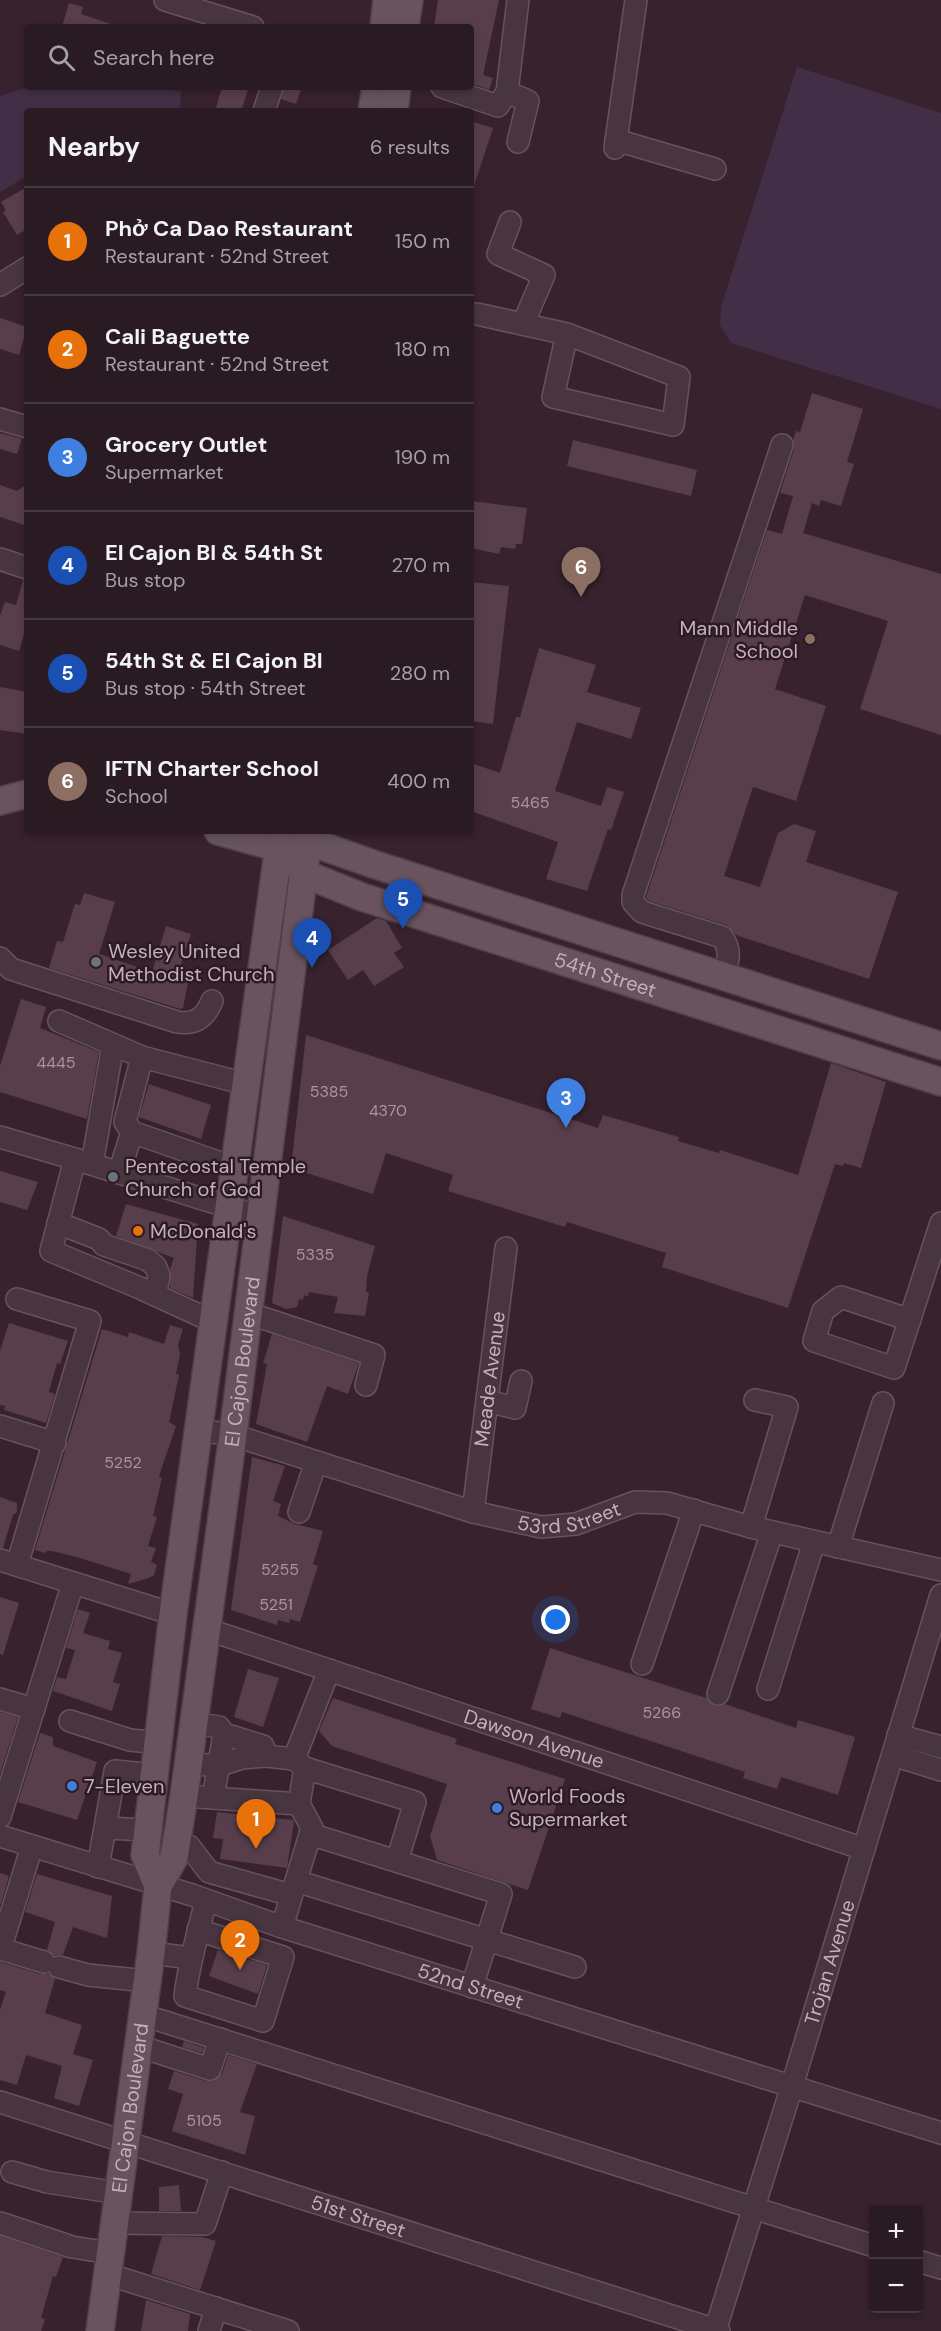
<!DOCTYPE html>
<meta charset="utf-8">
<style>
body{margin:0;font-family:"DM Sans",sans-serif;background:#32232a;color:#f1f3f6}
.controls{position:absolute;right:18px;bottom:18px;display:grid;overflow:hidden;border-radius:6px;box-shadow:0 3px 9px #0003}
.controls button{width:54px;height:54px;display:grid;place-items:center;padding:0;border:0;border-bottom:2px solid #463840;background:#2a1a22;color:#f1f3f6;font:30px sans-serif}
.you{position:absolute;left:556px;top:1620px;width:21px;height:21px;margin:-15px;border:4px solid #fff;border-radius:50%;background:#1a73e8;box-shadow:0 0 0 9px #1a73e833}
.badge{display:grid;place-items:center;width:39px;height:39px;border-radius:50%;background:#f387b8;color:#fff;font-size:20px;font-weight:700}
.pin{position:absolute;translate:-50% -50px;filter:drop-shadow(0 2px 3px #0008)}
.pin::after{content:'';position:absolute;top:32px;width:21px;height:18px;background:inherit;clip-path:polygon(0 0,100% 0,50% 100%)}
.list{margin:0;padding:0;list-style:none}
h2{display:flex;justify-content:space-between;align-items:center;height:78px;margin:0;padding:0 24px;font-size:26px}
h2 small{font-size:20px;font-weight:400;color:#a5a1a5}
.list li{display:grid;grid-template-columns:39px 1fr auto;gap:18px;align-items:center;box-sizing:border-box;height:108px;padding:0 24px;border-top:2px solid #463840}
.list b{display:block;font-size:22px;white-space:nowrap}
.list p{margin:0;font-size:20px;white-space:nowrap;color:#a5a1a5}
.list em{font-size:20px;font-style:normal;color:#a5a1a5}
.icon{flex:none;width:33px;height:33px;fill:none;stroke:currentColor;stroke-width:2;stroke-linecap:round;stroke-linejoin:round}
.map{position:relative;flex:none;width:941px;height:2331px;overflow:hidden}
.search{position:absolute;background:#2a1a22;box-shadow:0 3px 9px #0003;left:24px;top:24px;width:450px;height:66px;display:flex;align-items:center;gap:15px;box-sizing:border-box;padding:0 21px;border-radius:6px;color:#a5a1a5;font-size:22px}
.panel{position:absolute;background:#2a1a22;box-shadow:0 3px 9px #0003;left:24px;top:108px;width:450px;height:726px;border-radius:6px}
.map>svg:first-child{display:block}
.green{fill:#422f47}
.building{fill:#583e4b}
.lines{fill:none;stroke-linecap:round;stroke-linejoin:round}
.minor-casing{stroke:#66535c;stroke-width:24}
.major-casing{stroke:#523f48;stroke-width:30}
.minor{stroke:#48353f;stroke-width:21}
.major{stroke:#68535e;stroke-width:27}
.education-dot{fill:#8d6e63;stroke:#2d1b24;stroke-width:2}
.worship-dot{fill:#6b7280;stroke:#2d1b24;stroke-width:2}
.food-dot{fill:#e8710a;stroke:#2d1b24;stroke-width:2}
.shop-dot{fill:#3f7fe0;stroke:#2d1b24;stroke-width:2}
.labels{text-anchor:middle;stroke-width:5;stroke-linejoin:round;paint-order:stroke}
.number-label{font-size:16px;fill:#aa949e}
.poi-label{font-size:20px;fill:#c5b0b9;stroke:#2d1b24;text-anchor:start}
.street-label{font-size:20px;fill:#c5b0b9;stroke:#2d1b24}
</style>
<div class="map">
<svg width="941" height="2331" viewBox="0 0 941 2331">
<rect width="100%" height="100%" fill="#38222d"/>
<path class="green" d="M797,67L941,113V409L731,343L720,325L721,307Z
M29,87H155L181,92L180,111H27V176L0,192V96Z"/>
<path class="building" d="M438,0H499L483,75L493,78L489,90L471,83V27H434Z
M69,3L83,7L81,14L111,24V27H62Z
M222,87H249L241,111H215Z
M284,87H302L296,104L281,99Z
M471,121L493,128L474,186L471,185Z
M27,187V229L17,235L3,212L6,210L1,202Z
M0,318L27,327L19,355L0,349Z
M812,393L863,409L847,462L854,464L841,506L821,500L819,506L812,503L803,533L941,574V735L860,709L888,621L805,595L775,689L826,706L796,801L753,787L724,876L760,887L778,833L794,824L816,831L806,862L898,892L869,979L736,935L726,925L649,901L646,897L767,530L782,534L793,496L780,493L794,449L793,440L796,431L800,432Z
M0,433L22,439L17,454L0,449Z
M573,440L697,470L691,496L567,466Z
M27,484V526L0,517V485L17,491Z
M471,501L527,508L522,544H516L515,549L501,547L499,554L471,548L473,528H471Z
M23,580H27V624L19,651L0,645V616L5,602L16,605Z
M471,582L509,586L493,724L471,721Z
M539,648L596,665L587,692L641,708L631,739L577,722L555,791L601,806L607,787L624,792L611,830L608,829L587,891L546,879L558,842L471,811V763L500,773L516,717H520Z
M0,687L27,692V734L0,730Z
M84,893L115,902L99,954L152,972L166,926L191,934L176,979L188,983L183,1008L180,1009L49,968L57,941L63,942L75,904L80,905Z
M377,918L386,921L402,948L394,953L404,967L374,986L363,970L348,980L328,950Z
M21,999L46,1007L40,1028L99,1052L87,1119L0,1092V1066Z
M306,1035L598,1128L603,1115L679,1137L678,1141L719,1153L720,1150L798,1175L831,1063L886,1082L861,1168L844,1163L843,1166L835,1164L788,1308L662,1267L666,1253L567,1222L565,1227L448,1191L453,1175L398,1157L386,1153L373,1194L291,1168Z
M149,1084L211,1105L201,1139L139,1117Z
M0,1171L38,1182L27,1210L0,1202Z
M126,1204L198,1224L193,1298L170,1288V1269L174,1258L116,1236Z
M283,1216L375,1246L367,1276L366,1292L369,1293L365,1316L334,1313L338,1297L309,1292L308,1297L304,1295L303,1300L299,1299L297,1307L286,1309L272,1303Z
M9,1323L68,1341L60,1364L57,1363L49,1392L55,1394L46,1423L4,1410L5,1406L0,1405V1351Z
M170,1325L183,1329L178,1345L180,1354L176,1374L179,1375L169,1422L176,1426L159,1476L162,1478L153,1516L157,1517L148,1546L156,1548L151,1562L157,1565L154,1575L149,1578L128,1584L131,1574L80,1558L52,1551H47L45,1553L35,1550L102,1329L128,1337L129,1332L164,1344Z
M272,1334L359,1363L348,1394L327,1386L307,1442L256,1424L267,1364L263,1363Z
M252,1457L285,1466L273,1501L281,1504L278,1516L295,1524L323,1531L313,1564L318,1566L300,1622L290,1619L289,1623L278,1620L277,1625L231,1610Z
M0,1497L17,1503V1512L13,1515L3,1548H0Z
M0,1597L19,1603L3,1655L0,1654Z
M78,1609L90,1613L83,1633L110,1641L108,1649L122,1653L113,1682L120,1684L112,1711L53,1691L57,1677L66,1679L75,1650L66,1648Z
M550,1648L706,1698L715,1706L725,1704L796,1728L798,1720L855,1737L838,1795L781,1777L777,1789L743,1778L745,1772L562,1712L560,1718L531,1709Z
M248,1669L279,1678L263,1727L234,1717Z
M333,1698L457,1739L455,1744L565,1779L528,1890L437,1860L430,1836L447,1784L332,1746L319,1731Z
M0,1712L18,1717L0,1774Z
M40,1733L53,1737V1746L97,1762L77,1820L18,1802Z
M217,1812L293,1820L294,1822L287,1868L220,1859L223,1839L213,1838Z
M0,1873L9,1876L1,1904H0Z
M37,1874L112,1896L107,1938L73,1927L63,1955H54L47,1950L55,1922L25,1912Z
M218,1950L267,1965L258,1994L209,1976Z
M0,1962L40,1974H49L55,1979L45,2013L82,2025L73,2054L93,2060L79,2106L54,2098L62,2066L26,2055L17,2085L0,2080V2010L6,1992L0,1990Z
M184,2041L204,2048L202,2053L182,2047Z
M228,2055L257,2064L240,2112L255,2116L245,2155L172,2131L183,2094L168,2089L174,2071L206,2081H213L222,2074Z
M179,2185L181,2211H159V2187Z
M0,2236L63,2257L56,2277L53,2276L41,2318L45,2319L41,2331H0Z
M162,2236L202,2237L216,2241L200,2290L151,2274Z
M146,2300L190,2314L188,2331H141Z"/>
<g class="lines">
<defs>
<g id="minor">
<path d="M165,0L253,27"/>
<path d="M442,87L498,106L507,92L518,0"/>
<path d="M507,92L528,101L518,142"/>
<path d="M264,111L272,87"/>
<path d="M616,140L715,169"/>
<path d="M615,148L636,0"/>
<path d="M510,222L498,254L544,275L523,324"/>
<path d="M0,285L27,268"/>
<path d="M477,314L567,334L679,377L673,425L553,397L567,334"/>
<path d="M0,419L27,427"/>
<path d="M0,559L27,568"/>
<path d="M0,958L11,969L177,1022C195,1025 205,1018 212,1001"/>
<path d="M724,976C728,960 732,951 722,937L642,912L633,902V895L782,445"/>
<path d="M59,1021L142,1057"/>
<path d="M0,1137L75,1159L260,1217"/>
<path d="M75,1159L51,1251L140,1288L214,1322"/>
<path d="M92,1164L113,1045"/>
<path d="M235,1168L132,1132L125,1122L142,1057L246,1084"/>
<path d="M119,1173L132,1132"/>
<path d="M58,1223L99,1239L104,1245L148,1260L156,1267L159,1276L155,1295"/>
<path d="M17,1299L90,1321L17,1565"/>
<path d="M248,1313L374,1355L366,1385"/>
<path d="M910,1320L841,1297L823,1311L814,1341L894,1368L941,1223"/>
<path d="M487,1401L515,1408L521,1381"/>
<path d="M0,1426L55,1443"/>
<path id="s1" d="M198,1430L233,1435L473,1512L541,1527L576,1524L635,1502L667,1503L751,1527L941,1570"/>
<path d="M299,1512L316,1462"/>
<path id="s2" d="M473,1512L506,1248"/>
<path d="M751,1527L787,1407L755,1400"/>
<path d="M838,1547L883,1403"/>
<path d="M0,1560L173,1614"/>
<path id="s3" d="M206,1629L864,1849"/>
<path d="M642,1664L694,1510"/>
<path d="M768,1689L814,1542"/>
<path d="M718,1694L772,1532"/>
<path d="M0,1699L34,1709"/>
<path d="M70,1721L130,1740L159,1743"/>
<path d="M193,1723L219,1727L224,1734L213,1798"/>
<path d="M224,1734L263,1746L266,1756"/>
<path d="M898,1735L941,1747"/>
<path d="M893,1755L941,1770"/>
<path d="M188,1763L217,1766L242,1758L266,1756L294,1759"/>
<path d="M305,1768L415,1802L397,1861"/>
<path d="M184,1796L299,1804"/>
<path d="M0,1817L73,1583"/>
<path d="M106,1828L148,1830"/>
<path d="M310,1834L501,1894L472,1987"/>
<path id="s4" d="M0,1836L192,1895L282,1927L941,2133"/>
<path d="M176,1844L189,1846L209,1872L291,1895"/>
<path d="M98,1867L115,1771L155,1775"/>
<path d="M296,1881L575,1967"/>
<path d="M282,1927L312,1828L299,1804L305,1768L294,1759L329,1670"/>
<path d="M198,1930L283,1957L263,2021L185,1996C189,1963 198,1932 206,1901"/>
<path d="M1,1949L44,1962"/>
<path d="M0,1950L32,1846"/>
<path d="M151,1953L191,1958"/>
<path d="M59,1967L88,1975L147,1981"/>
<path d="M143,2015L874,2246"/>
<path d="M138,2046L210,2069L220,2039"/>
<path id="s5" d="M0,2102L719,2331"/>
<path d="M12,2172L47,2182L118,2193"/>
<path d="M0,2223L72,2247L110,2253"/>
<path d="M114,2223L205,2224L222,2172"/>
<path d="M918,2261L941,2268"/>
<path d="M107,2274L288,2331"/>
<path d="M209,2331L216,2308"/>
<path id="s6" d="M715,2331L792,2086L941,1595"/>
</g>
<g id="major">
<path d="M384,27L387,0"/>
<path d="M405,27L409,0"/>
<path d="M372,111L376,87"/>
<path d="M394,111L397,87"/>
<path d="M0,801L27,794"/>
<path id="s7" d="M218,831L279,848L305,874L362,897L941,1082"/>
<path d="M292,845L308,841L373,864L941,1046"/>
<path d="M158,1886L145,1855L173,1614L281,831"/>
<path id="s8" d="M100,2331L151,1953L158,1886L174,1858L184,1796L233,1435L309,831"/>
</g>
</defs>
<use href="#minor" class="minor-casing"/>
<use href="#major" class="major-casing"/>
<use href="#minor" class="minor"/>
<use href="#major" class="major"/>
</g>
<circle class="education-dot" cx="810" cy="639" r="6"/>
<g class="worship-dot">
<circle cx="96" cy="962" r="6"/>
<circle cx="113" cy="1177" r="6"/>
</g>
<circle class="food-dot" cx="138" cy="1231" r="6"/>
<g class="shop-dot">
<circle cx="72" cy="1786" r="6"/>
<circle cx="497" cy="1808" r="6"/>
</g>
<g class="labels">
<g class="number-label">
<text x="530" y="808">5465</text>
<text x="56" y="1068">4445</text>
<text x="329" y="1097">5385</text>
<text x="388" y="1116">4370</text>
<text x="315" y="1260">5335</text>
<text x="123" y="1468">5252</text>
<text x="280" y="1575">5255</text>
<text x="276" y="1610">5251</text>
<text x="662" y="1718">5266</text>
<text x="204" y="2126">5105</text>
</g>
<g class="poi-label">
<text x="798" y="635" text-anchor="end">Mann Middle<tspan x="798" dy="23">School</tspan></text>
<text x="108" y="958">Wesley United<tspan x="108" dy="23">Methodist Church</tspan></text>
<text x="125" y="1173">Pentecostal Temple<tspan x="125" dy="23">Church of God</tspan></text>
<text x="150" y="1238">McDonald's</text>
<text x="84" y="1793">7-Eleven</text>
<text x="509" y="1803">World Foods<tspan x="509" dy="23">Supermarket</tspan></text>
</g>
<g class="street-label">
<text dy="7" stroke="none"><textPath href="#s7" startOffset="417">54th Street</textPath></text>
<text dy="7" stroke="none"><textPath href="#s8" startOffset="982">El Cajon Boulevard</textPath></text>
<text dy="7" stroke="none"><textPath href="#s2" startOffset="134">Meade Avenue</textPath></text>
<text dy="7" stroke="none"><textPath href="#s1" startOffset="386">53rd Street</textPath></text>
<text dy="7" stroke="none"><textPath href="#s3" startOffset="346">Dawson Avenue</textPath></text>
<text dy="7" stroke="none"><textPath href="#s6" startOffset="386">Trojan Avenue</textPath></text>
<text dy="7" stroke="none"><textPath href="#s4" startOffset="494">52nd Street</textPath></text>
<text dy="7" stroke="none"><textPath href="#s8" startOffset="225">El Cajon Boulevard</textPath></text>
<text dy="7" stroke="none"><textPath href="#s5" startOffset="376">51st Street</textPath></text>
</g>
</g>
</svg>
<div class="controls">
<button>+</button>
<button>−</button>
</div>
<div class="you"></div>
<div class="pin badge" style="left:256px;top:1849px;background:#e8710a">1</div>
<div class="pin badge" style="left:240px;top:1970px;background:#e8710a">2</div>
<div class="pin badge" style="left:566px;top:1128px;background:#3f7fe0">3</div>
<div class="pin badge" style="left:312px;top:968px;background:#1a4fb4">4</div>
<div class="pin badge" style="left:403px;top:929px;background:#1a4fb4">5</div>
<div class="pin badge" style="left:581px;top:597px;background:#8d6e63">6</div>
<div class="search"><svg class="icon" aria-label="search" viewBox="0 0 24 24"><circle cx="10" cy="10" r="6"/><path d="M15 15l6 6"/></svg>Search here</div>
<section class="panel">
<h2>Nearby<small>6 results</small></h2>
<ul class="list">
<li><span class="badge" style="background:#e8710a">1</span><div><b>Phở Ca Dao Restaurant</b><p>Restaurant · 52nd Street</p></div><em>150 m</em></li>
<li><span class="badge" style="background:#e8710a">2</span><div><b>Cali Baguette</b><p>Restaurant · 52nd Street</p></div><em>180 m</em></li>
<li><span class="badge" style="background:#3f7fe0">3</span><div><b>Grocery Outlet</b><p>Supermarket</p></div><em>190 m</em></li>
<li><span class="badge" style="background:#1a4fb4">4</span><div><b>El Cajon Bl &amp; 54th St</b><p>Bus stop</p></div><em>270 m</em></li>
<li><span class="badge" style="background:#1a4fb4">5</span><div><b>54th St &amp; El Cajon Bl</b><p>Bus stop · 54th Street</p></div><em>280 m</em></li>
<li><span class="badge" style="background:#8d6e63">6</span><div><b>IFTN Charter School</b><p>School</p></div><em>400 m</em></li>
</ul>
</section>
</div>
